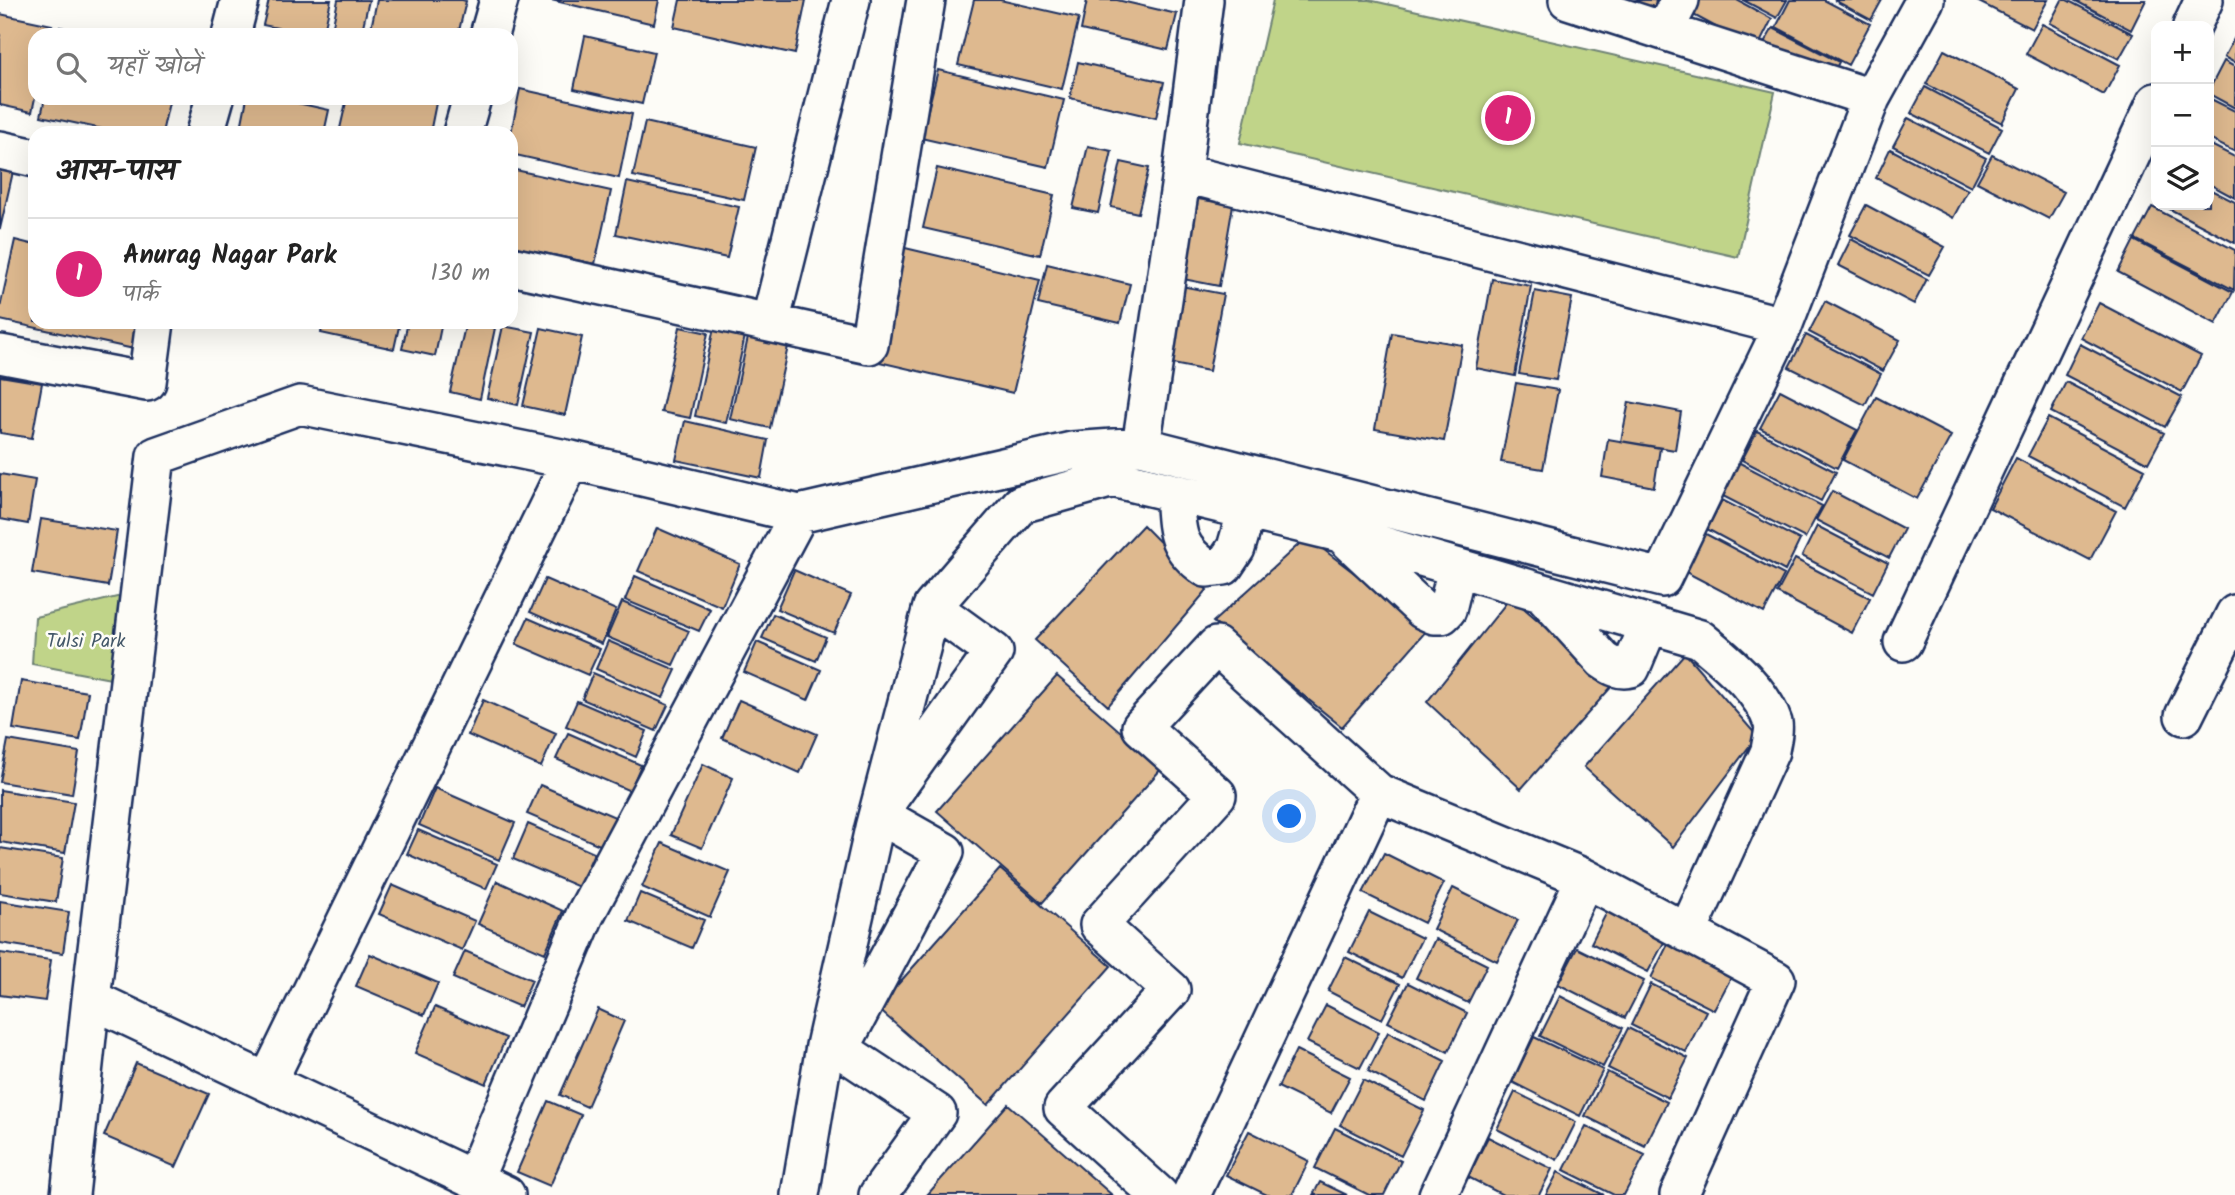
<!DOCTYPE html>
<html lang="hi">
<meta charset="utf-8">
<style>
body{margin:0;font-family:Kalam,"Playpen Sans Deva",sans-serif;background:#f6f6f6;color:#222}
.controls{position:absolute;right:21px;top:21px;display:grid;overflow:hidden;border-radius:14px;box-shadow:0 7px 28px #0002}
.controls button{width:63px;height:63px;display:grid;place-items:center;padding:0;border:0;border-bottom:2px solid #e0e0e0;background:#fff;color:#222;font:35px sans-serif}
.you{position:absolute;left:1290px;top:817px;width:24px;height:24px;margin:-18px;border:5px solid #fff;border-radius:50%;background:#1a73e8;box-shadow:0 0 0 10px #1a73e833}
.badge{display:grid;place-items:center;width:46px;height:46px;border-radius:50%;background:#db2777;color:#fff;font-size:23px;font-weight:700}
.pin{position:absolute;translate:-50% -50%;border:4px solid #fff;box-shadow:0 2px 7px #0006}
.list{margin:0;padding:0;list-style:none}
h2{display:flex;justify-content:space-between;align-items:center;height:91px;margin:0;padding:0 28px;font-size:30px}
h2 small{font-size:23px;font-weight:400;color:#767676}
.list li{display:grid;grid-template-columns:46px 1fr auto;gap:21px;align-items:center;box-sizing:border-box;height:112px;padding:0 28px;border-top:2px solid #e0e0e0}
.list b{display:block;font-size:26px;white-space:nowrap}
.list p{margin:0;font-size:23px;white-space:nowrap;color:#767676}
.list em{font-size:23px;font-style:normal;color:#767676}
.icon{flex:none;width:38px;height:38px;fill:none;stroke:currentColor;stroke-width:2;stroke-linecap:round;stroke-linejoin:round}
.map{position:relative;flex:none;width:2235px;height:1195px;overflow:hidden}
.search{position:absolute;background:#fff;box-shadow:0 7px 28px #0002;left:28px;top:28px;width:490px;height:77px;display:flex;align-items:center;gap:18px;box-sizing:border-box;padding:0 24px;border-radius:21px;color:#767676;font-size:26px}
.panel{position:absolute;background:#fff;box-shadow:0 7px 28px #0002;left:28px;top:126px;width:490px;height:203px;border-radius:21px}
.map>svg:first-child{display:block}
.green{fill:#c0d489;stroke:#6e8274;stroke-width:2}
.building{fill:#deb98f;stroke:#1b2f5e;stroke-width:2}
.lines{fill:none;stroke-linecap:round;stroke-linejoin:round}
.minor-casing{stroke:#1b2f5e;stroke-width:42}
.minor{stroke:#fdfcf7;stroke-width:37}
.labels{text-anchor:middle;stroke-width:5;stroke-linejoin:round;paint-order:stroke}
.park-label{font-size:19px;fill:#445869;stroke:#fdfcf7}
</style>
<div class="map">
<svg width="2235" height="1195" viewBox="0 0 2235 1195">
<rect width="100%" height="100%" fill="#fdfcf7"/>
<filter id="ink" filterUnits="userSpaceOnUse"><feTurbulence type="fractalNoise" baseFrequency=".0143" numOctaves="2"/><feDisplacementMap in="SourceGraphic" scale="14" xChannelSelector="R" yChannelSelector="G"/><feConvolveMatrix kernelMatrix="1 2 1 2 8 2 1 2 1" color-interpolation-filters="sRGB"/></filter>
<g filter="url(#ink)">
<path class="green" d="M1273,0H1369L1775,92L1738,257L1240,143Z
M125,595L116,680L32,664L35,617Z"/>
<path class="building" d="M269,0H331L323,35H311L263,25Z
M338,0H369L361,35H331Z
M377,0H462L466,1L458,35H380L370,33Z
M551,0H659L654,24Z
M680,0H806L795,54L674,27Z
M974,0H1000L1079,18L1062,89L958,65Z
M1087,0H1117L1177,14L1168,50L1081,30Z
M1594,0H1656L1653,15Z
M1692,0H1737L1772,19L1757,49L1686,11Z
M1743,0H1787L1777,18Z
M1790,0H1824L1870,24L1848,65L1776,27Z
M1834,0H1882L1871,20Z
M1975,0H2048L2032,29Z
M2062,0H2067L2133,34L2119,59L2050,23Z
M2074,0H2146L2131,30Z
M0,14L52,25L49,35H35V98L32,112L0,105Z
M2042,24L2120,65L2104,95L2026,54Z
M60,27L97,35H59Z
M1773,28L1839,62L1829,82L1762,47Z
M585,36L654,52L642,104L574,89Z
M2235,37V63L2224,57Z
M1944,50L2019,89L2002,123L1926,84Z
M2224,61L2235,67V108L2209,94V90Z
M1078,62L1164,82L1156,118L1070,98Z
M938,70L1064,100L1048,167L921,138Z
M1925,87L2002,128L1989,153L1911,113Z
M520,89L632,114L619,178L511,154V133Z
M45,98H170L162,133H121L41,116Z
M247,98H275L329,110L324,133H240Z
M347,98H437L430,133H339Z
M2209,98L2235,111V152L2209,139Z
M1908,118L1986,158L1971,187L1893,146Z
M645,122L756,147L744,200L633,176Z
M2209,144L2235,157V198L2209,184Z
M1088,146L1112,151L1098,213L1073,208Z
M1890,149L1968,190L1953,218L1876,178Z
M1992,155L2064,192L2049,219L1977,182Z
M0,159L15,163L0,229Z
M1121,162L1149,168L1138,213L1111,207Z
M937,168L1054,195L1040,255L923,228Z
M511,169L611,191L595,264L511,246Z
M627,182L739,207L727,258L616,234Z
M2209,189L2235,202V243L2162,205H2209Z
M1198,199L1233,205L1219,286L1183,279Z
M1866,205L1945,247L1929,275L1850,235Z
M2152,207L2235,250L2234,290L2135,239Z
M1851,239L1927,279L1914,304L1838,265Z
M15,240L35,245V322H140L134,349L0,320V308Z
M2134,240L2233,292L2216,324L2118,272Z
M901,247L1040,280L1013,393L875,361Z
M1047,264L1130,284L1120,323L1038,304Z
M1492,279L1531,286L1515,376L1476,368Z
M1171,284L1223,294L1209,371L1157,361Z
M1535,291L1572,298L1556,380L1519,374Z
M1825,301L1900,340L1883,371L1809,332Z
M2099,303L2201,356L2182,392L2081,338Z
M323,322H400L394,349L321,333Z
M408,322H442L435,356L402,349Z
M466,322L495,328L480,399L450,392Z
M503,326L534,332L518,405L487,398Z
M680,327L708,333L690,418L661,412Z
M541,328L582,337L565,415L523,406Z
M714,328L745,336L726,423L695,416Z
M749,333L789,342L770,428L730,419Z
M1392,333L1462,345L1444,441L1375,429Z
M1806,335L1881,374L1865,405L1789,367Z
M2080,344L2182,397L2165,427L2065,375Z
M0,376L42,383L32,438L0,433Z
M2066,382L2164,433L2148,463L2051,412Z
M1516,383L1558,390L1543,469L1501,462Z
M1780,390L1857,430L1837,468L1760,428Z
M1876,397L1951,436L1917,499L1843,460Z
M1629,402L1681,412L1675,450L1621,441Z
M2048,418L2145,469L2125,507L2028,456Z
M685,421L768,440L761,478L676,460Z
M1757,431L1836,472L1821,501L1742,460Z
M1608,439L1660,448L1654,487L1602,477Z
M2016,458L2116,511L2090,560L1990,508Z
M1738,462L1822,506L1805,538L1721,495Z
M0,474L35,480L28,524L0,519Z
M1832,491L1904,529L1889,558L1816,520Z
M1722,500L1800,540L1785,571L1707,529Z
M41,519L117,531L108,586L32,573Z
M1143,525L1207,590L1108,706L1035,640Z
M1817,526L1888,563L1873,593L1802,556Z
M657,528L740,564L722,607L638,571Z
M1702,532L1784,575L1764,613L1682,570Z
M1307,537L1428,629L1342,727L1213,622Z
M1795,559L1870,598L1852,633L1777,593Z
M794,570L851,595L834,633L777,609Z
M635,576L710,609L699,631L625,600Z
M545,579L616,610L602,644L530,612Z
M1511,597L1613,685L1521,789L1427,702Z
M622,602L689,631L673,665L607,637Z
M773,614L826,637L816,661L762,638Z
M528,618L600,649L588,675L516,644Z
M608,641L676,670L663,698L596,669Z
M757,642L821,670L808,700L744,672Z
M1685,653L1757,736L1673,847L1584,767Z
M593,673L668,705L656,731L582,699Z
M1057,676L1162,768L1042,903L937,811Z
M21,681L88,692L80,740L13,729Z
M483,700L556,733L541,767L468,735Z
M739,700L817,734L800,773L722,738Z
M577,701L647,731L636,757L566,726Z
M568,733L641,765L630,791L556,759Z
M8,740L79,752L72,794L0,782Z
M703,764L733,778L702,848L671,835Z
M540,785L615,817L602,846L527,814Z
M435,788L515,823L499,860L419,825Z
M0,790L74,802L65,853L0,842Z
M528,824L594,853L579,887L513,859Z
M418,830L497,864L486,889L407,854Z
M662,843L730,872L710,917L642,887Z
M0,848L63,858L56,902L0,893Z
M1384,853L1444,883L1424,923L1363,893Z
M1000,869L1111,966L988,1105L877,1008Z
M497,881L563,911L545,953L478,924Z
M392,885L475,921L462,950L379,914Z
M1453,888L1518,920L1497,961L1433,929Z
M640,893L704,920L692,948L628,921Z
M0,901L69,912L63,953L0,943Z
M1610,906L1668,935L1648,972L1591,943Z
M1369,912L1422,938L1402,978L1349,952Z
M1671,938L1735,970L1714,1010L1651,978Z
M1435,939L1487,965L1468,1003L1416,978Z
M1577,948L1644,981L1625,1018L1558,984Z
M465,951L532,980L520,1007L453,978Z
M0,953L51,960L45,1001L0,995Z
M370,954L438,983L424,1015L356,986Z
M1345,957L1400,984L1382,1019L1328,991Z
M1408,983L1467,1013L1448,1052L1388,1022Z
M1651,984L1706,1011L1686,1052L1631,1025Z
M1560,996L1623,1028L1603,1067L1540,1036Z
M1326,1005L1379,1032L1360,1068L1307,1042Z
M435,1007L506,1038L486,1084L415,1053Z
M598,1009L624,1021L587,1107L560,1095Z
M1628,1028L1688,1058L1668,1098L1608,1068Z
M1388,1032L1445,1061L1426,1101L1368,1071Z
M1534,1037L1603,1070L1580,1116L1512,1082Z
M1296,1050L1350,1077L1331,1113L1278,1087Z
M136,1063L209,1094L176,1167L104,1136Z
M1607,1072L1667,1102L1645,1146L1585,1116Z
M1363,1080L1424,1110L1401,1156L1340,1125Z
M1515,1092L1576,1122L1557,1160L1497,1129Z
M548,1101L581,1115L550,1186L517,1172Z
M1008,1104L1112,1195H927Z
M1586,1126L1645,1155L1624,1195H1614L1564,1170Z
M1335,1128L1401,1161L1384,1195H1369L1315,1168Z
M1249,1131L1309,1161L1292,1195H1267L1226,1175Z
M1488,1137L1552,1169L1539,1195H1503L1468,1177Z
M1558,1172L1604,1195H1546Z
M1320,1182L1347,1195H1313Z"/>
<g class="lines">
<defs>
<path id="minor" d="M1568,0L1871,98
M2192,26L2204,0
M1664,31L1680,0
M231,35L240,0
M489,35L499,0
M205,133L215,98
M462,133L472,98
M0,150L35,158
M1182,173L1204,0
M511,266L869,345L926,0
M770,323L851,0
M0,354L147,382L155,322
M1141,446L1182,173L1783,326
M1174,493C1177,530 1174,546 1206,568L1224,566L1236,548L1247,510
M1347,539L1423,610L1434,615H1442L1447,610L1457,568
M1543,594L1603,660C1613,667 1620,671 1631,668L1649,625
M1903,642L2156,102
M2184,716L2235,614
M91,999L506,1195
M268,1081L571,460
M474,1179L585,915L799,514
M70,1195L91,999L156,456L300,405L571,460L799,514L1072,451L1141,446L1662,578L1783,326L1871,98L1925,0
M800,1195L825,1046L874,828L932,607L1021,504L1113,478L1340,533L1700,639C1727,662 1761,688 1773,723C1775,731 1771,742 1770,751L1687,933
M878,1195L937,1113L840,1049L945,852L878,814L994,652L932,607
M1159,1195L1063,1108L1171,990L1099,925L1217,795L1141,727L1216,646L1379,793
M1191,1195L1379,793L1585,878L1776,980L1679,1195
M1438,1195L1585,878"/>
</defs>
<use href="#minor" class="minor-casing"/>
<use href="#minor" class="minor"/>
</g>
</g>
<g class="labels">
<g class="park-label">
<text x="86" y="647">Tulsi Park</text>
</g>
</g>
</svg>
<div class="controls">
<button>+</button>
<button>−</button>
<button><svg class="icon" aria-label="layers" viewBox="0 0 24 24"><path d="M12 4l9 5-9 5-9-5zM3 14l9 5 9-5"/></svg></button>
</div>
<div class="you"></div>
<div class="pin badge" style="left:1508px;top:118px">1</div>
<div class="search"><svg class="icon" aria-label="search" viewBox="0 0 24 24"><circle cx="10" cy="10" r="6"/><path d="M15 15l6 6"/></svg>यहाँ खोजें</div>
<section class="panel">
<h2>आस-पास<small></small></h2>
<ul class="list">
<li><span class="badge">1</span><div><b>Anurag Nagar Park</b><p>पार्क</p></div><em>130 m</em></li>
</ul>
</section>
</div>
